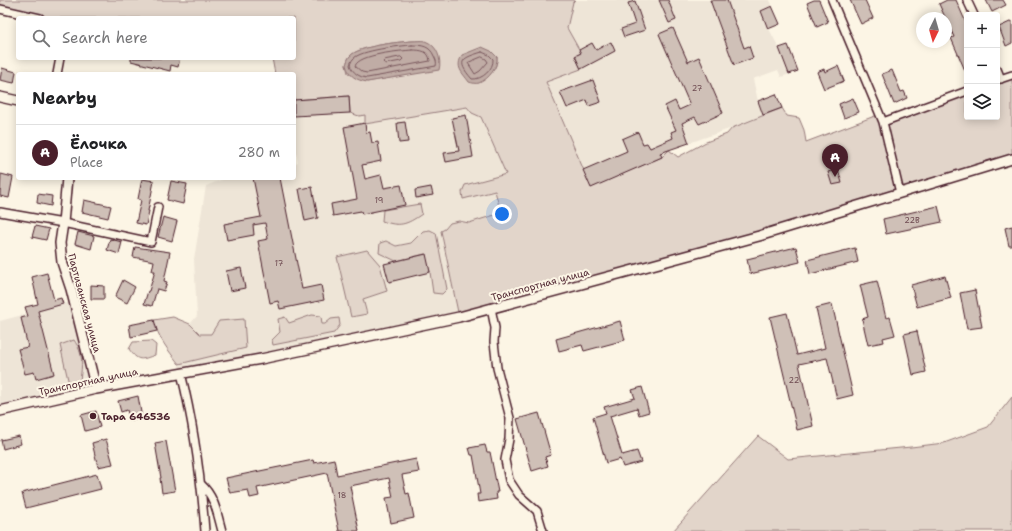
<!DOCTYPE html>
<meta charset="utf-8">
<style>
body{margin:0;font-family:"Shantell Sans",sans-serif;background:#f6f6f6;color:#202124}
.controls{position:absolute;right:12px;top:12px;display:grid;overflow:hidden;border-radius:4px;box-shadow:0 2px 10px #0003}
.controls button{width:36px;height:36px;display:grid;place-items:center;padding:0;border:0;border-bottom:1px solid #e0e0e0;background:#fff;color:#202124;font:20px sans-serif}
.compass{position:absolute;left:916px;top:12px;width:36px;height:36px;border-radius:50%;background:#fff;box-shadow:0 2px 10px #0003;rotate:185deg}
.you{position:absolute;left:502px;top:214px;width:14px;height:14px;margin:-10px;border:3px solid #fff;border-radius:50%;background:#1a73e8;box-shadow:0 0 0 6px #1a73e833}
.badge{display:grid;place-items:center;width:26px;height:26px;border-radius:50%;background:#4a1f2b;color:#fff;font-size:13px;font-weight:700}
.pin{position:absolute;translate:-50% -33px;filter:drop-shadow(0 1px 2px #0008)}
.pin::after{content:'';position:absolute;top:21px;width:14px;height:12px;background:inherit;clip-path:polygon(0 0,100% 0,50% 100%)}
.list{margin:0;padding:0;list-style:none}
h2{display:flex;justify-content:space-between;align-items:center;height:52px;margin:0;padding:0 16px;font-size:17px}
h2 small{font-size:13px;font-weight:400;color:#757577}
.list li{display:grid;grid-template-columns:26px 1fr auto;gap:12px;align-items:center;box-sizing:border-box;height:56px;padding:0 16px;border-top:1px solid #e0e0e0}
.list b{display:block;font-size:15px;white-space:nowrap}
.list p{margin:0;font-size:13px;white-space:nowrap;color:#757577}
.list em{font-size:13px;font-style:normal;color:#757577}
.icon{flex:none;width:22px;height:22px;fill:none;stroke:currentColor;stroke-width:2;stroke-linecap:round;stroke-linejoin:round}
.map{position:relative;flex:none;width:1012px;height:531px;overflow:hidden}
.search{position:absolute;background:#fff;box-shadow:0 2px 10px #0003;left:16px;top:16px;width:280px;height:44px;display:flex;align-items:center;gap:10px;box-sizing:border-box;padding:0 14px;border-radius:4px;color:#757577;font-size:15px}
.panel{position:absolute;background:#fff;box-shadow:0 2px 10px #0003;left:16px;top:72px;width:280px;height:108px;border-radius:4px}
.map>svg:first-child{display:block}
.built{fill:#eee5d7;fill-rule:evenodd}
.green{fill:#e2d5ca;stroke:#967a7a;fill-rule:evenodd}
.water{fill:#c0aca5;stroke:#917474}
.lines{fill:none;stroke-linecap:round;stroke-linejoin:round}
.shore{stroke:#79575c;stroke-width:1}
.building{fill:#cfc0b7;stroke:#4a1f2b}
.minor-casing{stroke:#4a1f2b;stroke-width:10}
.secondary-casing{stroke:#4a1f2b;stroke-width:12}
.minor{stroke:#fcf5e5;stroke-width:7}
.secondary{stroke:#fcf5e5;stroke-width:9}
.poi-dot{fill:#4a1f2b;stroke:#fcf5e5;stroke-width:1.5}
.labels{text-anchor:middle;stroke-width:4;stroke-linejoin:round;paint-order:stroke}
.number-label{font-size:8px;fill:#6b474e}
.street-label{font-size:10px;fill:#4a1f2b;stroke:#fcf5e5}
.poi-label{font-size:10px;font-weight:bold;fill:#4a1f2b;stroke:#fcf5e5;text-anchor:start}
</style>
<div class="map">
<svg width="1012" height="531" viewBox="0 0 1012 531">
<rect width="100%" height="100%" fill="#fcf5e5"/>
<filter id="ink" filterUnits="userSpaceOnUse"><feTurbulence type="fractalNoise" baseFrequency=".025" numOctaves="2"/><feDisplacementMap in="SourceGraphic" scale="8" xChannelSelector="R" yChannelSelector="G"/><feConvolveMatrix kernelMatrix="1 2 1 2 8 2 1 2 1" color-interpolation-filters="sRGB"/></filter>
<g filter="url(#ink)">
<path class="built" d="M575,0H770L780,24L769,29L779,48L788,45L798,71L781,77L778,70L753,79L758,101L776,94L782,108L732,128L669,150L662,157L591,188L546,82L581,69L575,56L581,53L567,28L573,2Z
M349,96L365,115L366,124L467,107L472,113L481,117L506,174L496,177L463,198L495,191L501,213L469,223L459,221L451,223L445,229L441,231L459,317L181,373L179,364L246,348L212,334H200L190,324L197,316L194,259L206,186L226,178H294V164L298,162L294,142V100ZM423,231L442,294L430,272L426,254L396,261L386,241L396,246L411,243ZM367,250L387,291L363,299L337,257Z
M74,301L96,389L0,411V321Z"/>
<path class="green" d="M0,0H575L573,2L567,28L581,53L575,56L581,69L546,82L591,187L662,157L669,150L678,157L706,142L727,134L732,128L782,108L787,116L799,118L804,130L806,142L880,114L883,122L967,91V117H997V80L1012,75V159L868,202L459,317L441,231L445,229L450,223L459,221L469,223L501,213L495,191L463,199L462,192L465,185L506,174L481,117L472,113L467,107L365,124V115L359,116L350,113L349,96L294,100V74H275L272,58H294V18H40L0,9ZM412,41H425L416,73L367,82L348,73L346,65C347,62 348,58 350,56C359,46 398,42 412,41ZM491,51L497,57C498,70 488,77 478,83Z
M420,204L422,214C406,225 400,227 382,221L383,210Z
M430,230L436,233L447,289L442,294L433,293L430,272L425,254L396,261L379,253L380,243L386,241L396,246L411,243L423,231Z
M367,250L380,265L387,291L363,299L367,314L351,317L337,257Z
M312,315L321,316L322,324H325L331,319L339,318L340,325L334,333L273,345L272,340L280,332L278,319L285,317L289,323Z
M173,317L190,324L200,334H211L219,321L244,319L246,348L179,364C168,350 158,338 154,320Z
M74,340C84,355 82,364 80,381L69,384L60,345Z
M151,341L156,345L155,355C141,360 138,362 129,349L133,342Z
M1012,397V531H673L758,436L788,459L911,447L944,443L988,427Z"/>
<path class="water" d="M412,41C416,41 422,40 425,41C437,45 442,59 439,70L367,82C356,80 349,76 346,65C347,62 348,58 350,56C359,46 398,42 412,41Z
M482,47L491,51L497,57C498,67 489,79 479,83C476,84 472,83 469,82C462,72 455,68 462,55Z"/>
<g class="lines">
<path class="shore" d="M412,45C422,45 430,46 434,56C436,60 437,62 436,66L367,78C359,77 353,73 350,65C350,64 352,60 353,59C360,50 400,46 412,45Z
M412,50C422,50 429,51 430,61L367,73L362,72L355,66C359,54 401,51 412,50Z
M482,52L489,55L493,59C494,69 482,80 472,79C455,60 463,58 482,52Z
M401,57L403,59L401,61L385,64L383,62L385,60Z
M482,57L486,59L488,62L480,71L475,74L468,63Z"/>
</g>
<path class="building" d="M659,0H668L676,20L669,23Z
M710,0H727L744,48L749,46L753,58L734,65Z
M814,0H819L828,22L817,27L807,3Z
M850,0H865L873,18L861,24Z
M947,0H956L967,25V75L951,38L954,37L939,4Z
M986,0H1003L1006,5L992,12Z
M635,1L645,30L624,37L621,29L635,24L628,3Z
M772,6L780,24L768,29L761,11Z
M1012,21V43L1006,46L999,27Z
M673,28L688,62L699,57L723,113L699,124L695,117L682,123L689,143L660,153L662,157L591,188L583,170L627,151L622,139L638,132L643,144L647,143L650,148L673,138L671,132L676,130L665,106L675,101L679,110L690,105L659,34Z
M611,42L615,51L581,69L575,56L581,53L579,50L592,43L596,50Z
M788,45L798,71L789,74L779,48Z
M131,58H180L178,67L171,65L170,71L131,61Z
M838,66L844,81L824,89L817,72L824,69L825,72Z
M2,68L16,72L14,83L0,80Z
M892,70L901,92L904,91L907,98L894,104L882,74Z
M593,80L601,102L589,106L587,100L567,108L560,92Z
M776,94L782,108L763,115L758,101Z
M349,96L350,113L294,116V100Z
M853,98L859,112L844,118L839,104Z
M466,115L473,157L446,162L444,153L459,151L452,118Z
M405,122L408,142L399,143L397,123Z
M365,123L366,133L370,132L372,143L378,142L381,161L362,165L365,179L381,175L384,188L401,185L405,205L362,214L361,211L333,216L331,204L357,199L344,127Z
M838,169L842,183L832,185L828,172Z
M1,174L13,177L9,198L0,196Z
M253,178H280L302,289L321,285L324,300L280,309L278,301L270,303L258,241L268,239L265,223L253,225L254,235L227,240L224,224L261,217Z
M142,179L154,181L148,211H149L146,225L136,223L141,200L138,199Z
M171,181L187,184L183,204L167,200Z
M312,187L318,218L305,221L299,189Z
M431,187L433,195L416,198L415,190Z
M38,194L52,196L51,206L37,203Z
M84,200L111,206L108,218L82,212Z
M938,206L942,222L886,234L883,219Z
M163,217L177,221L172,241L158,237Z
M35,226L49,229L46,240L32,237Z
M1012,226V246H1009L1005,228Z
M78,232L94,236L91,249L75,244Z
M110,239L122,242L119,254L107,250Z
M135,247L170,252L164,281L167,282L164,291L157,289L152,306L144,304L148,291H149L155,271H152L154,261L133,257Z
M796,247L800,262L750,274L747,259Z
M855,248L858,262L810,274L807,260Z
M426,254L430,272L389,282L384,264Z
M241,268L245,288L230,291L226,271Z
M47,273L54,300L61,298L63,304L38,311L54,374L36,379L34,372L25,374L18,349L28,347L21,318L28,316L25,307L38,304L32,277Z
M945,276L951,298L917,307L911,285Z
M123,280L135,287L127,303L115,297Z
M877,281L886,318L890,317L895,335L883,338L884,342L868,345L862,319L868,317L860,285Z
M91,285L104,286V299H91Z
M975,290L982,327L967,329L960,293Z
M832,304L853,395L837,399L827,358L799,364L813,426L797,430L770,317L787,313L797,355L825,348L816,308Z
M154,320L157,331L131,337L129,325Z
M620,321L625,340L584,351L582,345L559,351L556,339Z
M917,331L926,372L913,375L904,334Z
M642,387L649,412L639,415L637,408L610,416L622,455L637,451L641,462L623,467L620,459L606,463L593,417L606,413L604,407L635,398L632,390Z
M138,396L142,418L130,421L127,410L121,412L118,401Z
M96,411L100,427L85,431L81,415Z
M539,413L551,455L545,457L548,466L532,471L517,419Z
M19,436L21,444L3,449L1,440Z
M106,439L113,464L98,467L92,443Z
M166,441L175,491L162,493L160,478H161L155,443Z
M485,445L487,452H490L498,492H496L497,499L478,502L477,494H480L473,455H471L469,448Z
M334,459L337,475L416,459L419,472L402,475L406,494L409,493L414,518L391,523L386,498L393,497L389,478L350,486L359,531H339L327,473L257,488L259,496L250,498L248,490L230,493L226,478L313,460L314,463Z
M97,474L101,489L26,508L22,493Z"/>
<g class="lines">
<defs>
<path id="minor" d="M832,0L883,122L900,193
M967,0L974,15
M0,9L40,18
M997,69L1001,79
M57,74L60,58
M997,80L1012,75
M883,122L967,91
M0,212L63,223L151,242L158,207
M491,308L495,328L494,342L497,368L510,418L509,439L505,460L509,480L519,495L537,511L543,531
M181,373C194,425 201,478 205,531
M201,484C215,497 217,513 222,531"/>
<path id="secondary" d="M0,97L18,101
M67,178L63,223L60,243L62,262L71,289L96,389
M0,411L96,389L261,359L459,317L652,265L759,236L1012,159"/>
</defs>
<use href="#minor" class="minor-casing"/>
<use href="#secondary" class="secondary-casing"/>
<use href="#minor" class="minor"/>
<use href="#secondary" class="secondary"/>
</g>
</g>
<circle class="poi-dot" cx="93" cy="416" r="4"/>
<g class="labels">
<g class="number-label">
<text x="697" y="91">27</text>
<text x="379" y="203">19</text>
<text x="912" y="223">22В</text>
<text x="279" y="266">17</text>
<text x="794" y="383">22</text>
<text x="342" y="498">18</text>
</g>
<g class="street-label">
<text transform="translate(540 284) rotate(-15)" y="4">Транспортная улица</text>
<text transform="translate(85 303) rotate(75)" y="4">Партизанская улица</text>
<text transform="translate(88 381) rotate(-12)" y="4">Транспортная улица</text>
</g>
<g class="poi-label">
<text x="101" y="420">Тара 646536</text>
</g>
</g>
</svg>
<div class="controls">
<button>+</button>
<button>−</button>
<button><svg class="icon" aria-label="layers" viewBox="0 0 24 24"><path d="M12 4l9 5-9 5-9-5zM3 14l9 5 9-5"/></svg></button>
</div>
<svg class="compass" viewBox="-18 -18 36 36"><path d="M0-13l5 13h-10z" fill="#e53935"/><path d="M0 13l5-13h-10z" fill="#757577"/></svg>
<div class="you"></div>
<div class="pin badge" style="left:835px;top:177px">A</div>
<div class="search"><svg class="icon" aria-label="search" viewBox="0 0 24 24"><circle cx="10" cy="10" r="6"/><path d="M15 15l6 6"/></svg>Search here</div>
<section class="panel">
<h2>Nearby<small></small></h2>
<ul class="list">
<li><span class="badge">A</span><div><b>Ёлочка</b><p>Place</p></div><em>280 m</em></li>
</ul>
</section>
</div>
